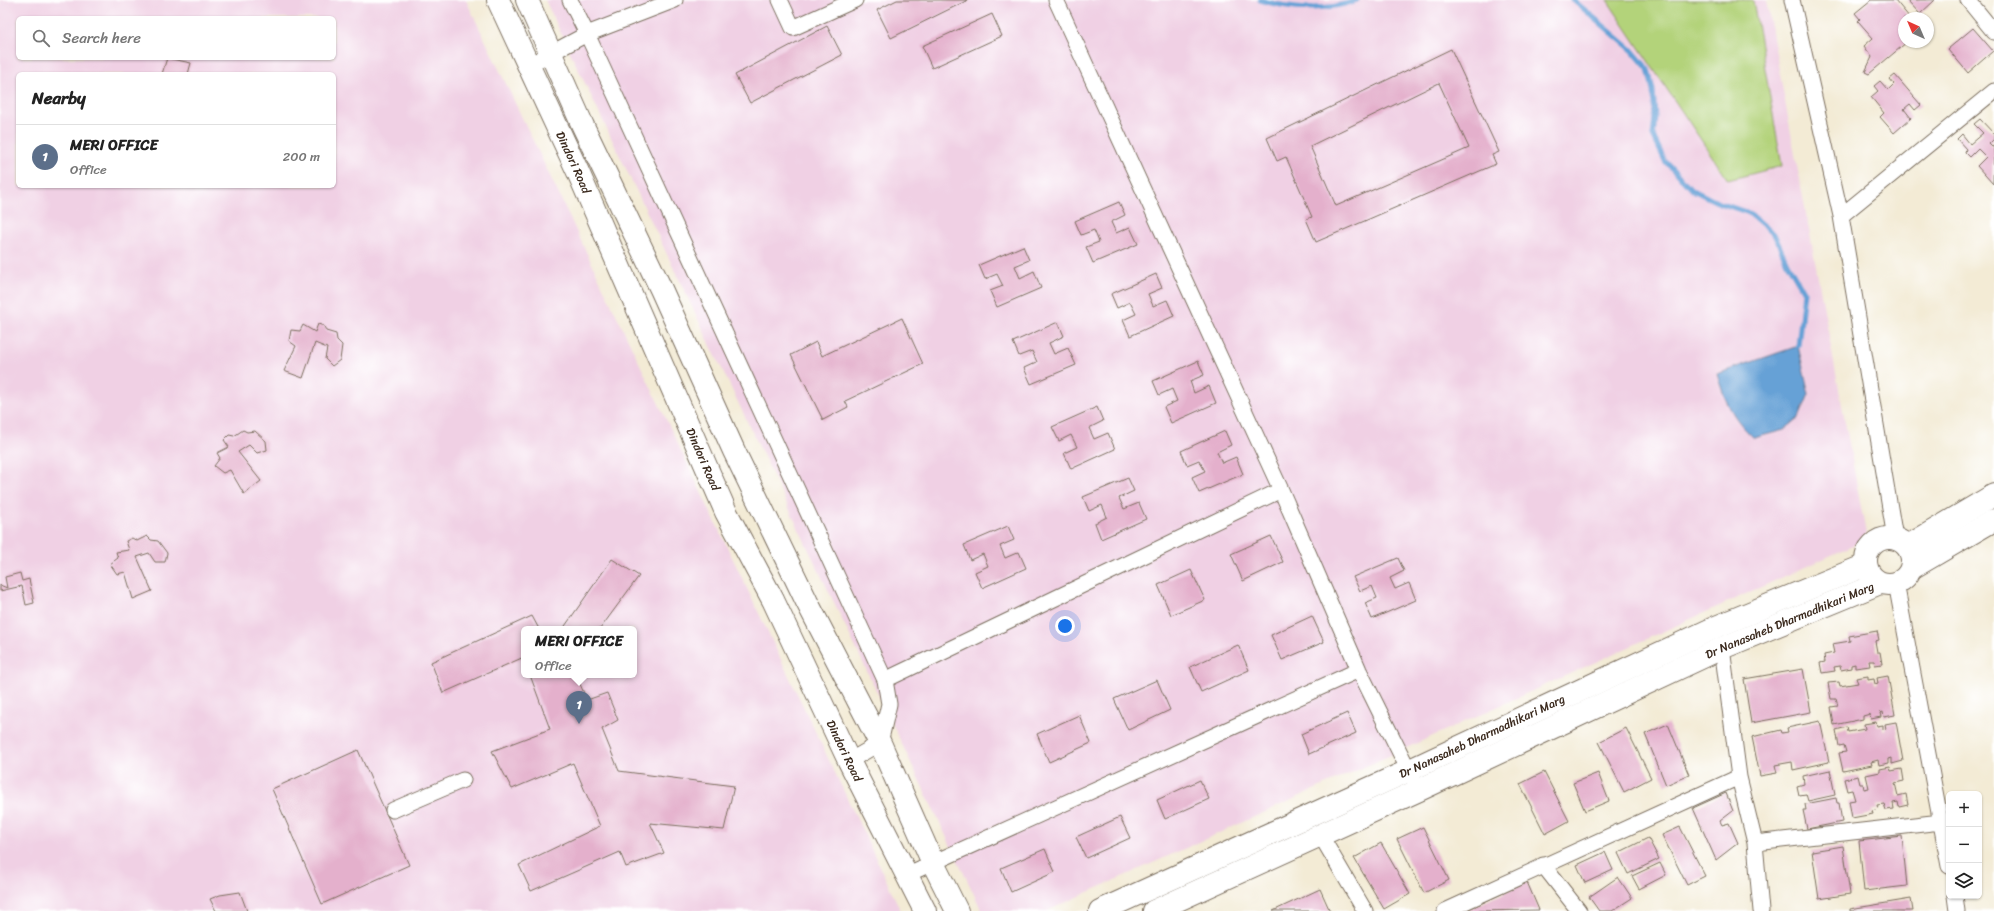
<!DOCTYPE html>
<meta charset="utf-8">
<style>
body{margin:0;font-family:Sriracha,sans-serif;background:#f6f6f6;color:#222}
.controls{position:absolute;right:12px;bottom:12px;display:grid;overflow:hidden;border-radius:6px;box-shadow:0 1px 3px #0004}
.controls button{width:36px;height:36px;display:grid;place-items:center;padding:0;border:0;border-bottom:1px solid #e0e0e0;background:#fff;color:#222;font:20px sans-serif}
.compass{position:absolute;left:1898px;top:12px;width:36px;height:36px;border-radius:50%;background:#fff;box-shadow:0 1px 3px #0004;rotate:316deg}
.you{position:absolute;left:1065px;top:626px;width:14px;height:14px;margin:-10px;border:3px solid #fff;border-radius:50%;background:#1a73e8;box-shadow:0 0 0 6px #1a73e833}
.badge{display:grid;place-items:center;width:26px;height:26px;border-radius:50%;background:#0f766e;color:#fff;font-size:13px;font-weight:700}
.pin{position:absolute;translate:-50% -33px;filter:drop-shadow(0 1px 2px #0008)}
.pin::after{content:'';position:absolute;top:21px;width:14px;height:12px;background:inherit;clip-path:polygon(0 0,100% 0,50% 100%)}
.popup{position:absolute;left:521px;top:626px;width:116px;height:52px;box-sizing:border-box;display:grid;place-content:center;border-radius:6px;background:#fff;filter:drop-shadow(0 1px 3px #0005);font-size:13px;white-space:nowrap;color:#767676}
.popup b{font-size:15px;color:#222}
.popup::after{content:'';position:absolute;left:50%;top:100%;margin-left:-8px;border:8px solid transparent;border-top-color:#fff}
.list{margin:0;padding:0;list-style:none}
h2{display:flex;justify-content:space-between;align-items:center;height:52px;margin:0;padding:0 16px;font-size:17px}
h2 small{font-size:13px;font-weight:400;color:#767676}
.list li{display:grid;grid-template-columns:26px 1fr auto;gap:12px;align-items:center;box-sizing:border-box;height:64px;padding:0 16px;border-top:1px solid #e0e0e0}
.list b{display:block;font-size:15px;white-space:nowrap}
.list p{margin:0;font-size:13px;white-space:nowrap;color:#767676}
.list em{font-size:13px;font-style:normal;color:#767676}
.icon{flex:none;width:22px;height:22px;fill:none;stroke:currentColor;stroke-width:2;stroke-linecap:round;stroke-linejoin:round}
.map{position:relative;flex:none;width:1994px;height:911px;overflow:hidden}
.search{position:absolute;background:#fff;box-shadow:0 1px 3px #0004;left:16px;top:16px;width:320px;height:44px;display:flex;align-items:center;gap:10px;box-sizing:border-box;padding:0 14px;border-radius:6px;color:#767676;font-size:15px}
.panel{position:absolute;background:#fff;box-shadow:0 1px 3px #0004;left:16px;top:72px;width:320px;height:116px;border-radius:6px}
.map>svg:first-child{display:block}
.built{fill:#f0d0e4;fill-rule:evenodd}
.green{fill:#b3d37a;stroke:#777e4c}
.water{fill:#66a1d6;stroke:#50667a}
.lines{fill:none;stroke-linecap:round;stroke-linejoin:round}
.stream{stroke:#66a1d6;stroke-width:5}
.building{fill:#e4b0cc;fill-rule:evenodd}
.minor-casing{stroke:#7b6e5e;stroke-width:17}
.primary-casing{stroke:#7b6e5e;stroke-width:24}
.minor{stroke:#fff;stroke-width:15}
.primary{stroke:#fff;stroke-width:22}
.labels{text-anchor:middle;stroke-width:3;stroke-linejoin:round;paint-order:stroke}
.street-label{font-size:12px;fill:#3b2a1e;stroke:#fff}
</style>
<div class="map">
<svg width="1994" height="911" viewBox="0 0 1994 911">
<rect width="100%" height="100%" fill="#fff"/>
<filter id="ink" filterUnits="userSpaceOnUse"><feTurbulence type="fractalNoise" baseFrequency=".025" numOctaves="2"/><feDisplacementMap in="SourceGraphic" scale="8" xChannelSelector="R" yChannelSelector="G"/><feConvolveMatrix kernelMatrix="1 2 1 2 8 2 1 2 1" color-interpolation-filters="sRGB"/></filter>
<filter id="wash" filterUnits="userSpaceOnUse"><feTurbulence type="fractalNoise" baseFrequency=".012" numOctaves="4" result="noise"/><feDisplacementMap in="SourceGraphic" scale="16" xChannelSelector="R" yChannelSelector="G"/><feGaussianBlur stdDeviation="0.9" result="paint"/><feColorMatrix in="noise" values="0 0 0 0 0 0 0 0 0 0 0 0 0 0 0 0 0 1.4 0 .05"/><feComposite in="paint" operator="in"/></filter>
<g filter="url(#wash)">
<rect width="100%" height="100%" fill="#f3ebd5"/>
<path class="built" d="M0,0H466L901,911H0ZM18,18H334V58H18ZM18,74H334V186H18ZM524,629H634V675H524Z
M545,0H1766L1867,539L1047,911H982Z"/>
<path class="green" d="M1607,0H1753L1782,166L1728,180Z"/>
<path class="water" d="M1798,346L1809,394L1799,418L1784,430L1754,438C1732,418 1725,401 1717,374Z"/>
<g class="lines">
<path class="stream" d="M1260,0C1291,9 1327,12 1357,0
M1573,0L1632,50L1648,69L1653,90L1655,117L1653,136L1665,161L1691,189L1717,202L1749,213L1774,234L1787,263L1804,292L1798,346"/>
</g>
<g id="blocks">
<path class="building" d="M897,0H968L891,38L877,10Z
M1871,0H1895L1910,18H1904V42H1907L1869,74L1865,72L1872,57L1864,46L1873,38L1858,21L1860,19L1855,13Z
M1907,0H1935L1920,14Z
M992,14L1002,36L932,68L922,46Z
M827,26L842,55L750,103L735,75Z
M1973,28L1993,51L1968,73L1948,49Z
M1451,49L1499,152L1492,155L1496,164L1316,242L1306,219L1312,217L1286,157L1277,161L1267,138ZM1439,83L1469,148L1336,206L1310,146Z
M167,58L191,63L188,74H162Z
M1895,75L1921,105L1915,110L1910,104L1904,109L1911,118L1894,133L1880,117L1884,113L1871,97L1878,91L1874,86L1880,81L1888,90L1894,84L1890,79Z
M1980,119L1994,134V139L1989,144L1992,147L1994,146L1993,184L1977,166L1986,157L1978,149L1970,157L1965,152L1966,149L1957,139L1962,134L1970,144L1983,133L1974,124Z
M1119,202L1125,215L1111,222L1116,233L1130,227L1138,244L1093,263L1086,247L1099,242L1094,230L1081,235L1075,221Z
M1023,246L1029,260L1015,266L1020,278L1034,271L1041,288L997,307L990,291L1003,286L997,274L985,279L979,265Z
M1156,274L1162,288L1148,294L1153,306L1167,300L1174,316L1130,336L1123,320L1136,314L1130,302L1117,308L1111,294Z
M902,318L923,364L845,401L848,407L823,420L791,355L816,342L822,356Z
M1058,322L1064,336L1049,343L1054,354L1068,348L1076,365L1031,384L1024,368L1037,362L1032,351L1019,356L1013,342Z
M318,324L324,326L326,331L336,334L337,340L342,345L340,360L332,366L325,359L327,348L315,343L303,378L284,371L296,346L289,341L291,330L300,331L303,325L315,332Z
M1198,361L1204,375L1190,381L1194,393L1209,386L1216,403L1171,423L1164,407L1177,401L1172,389L1159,395L1153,381Z
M1097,407L1103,421L1089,428L1094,439L1108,433L1115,449L1071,469L1064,453L1077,447L1071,435L1059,441L1052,427Z
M243,430L247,432L255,431L266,441L267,450L257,453L249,445L238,452L261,481L244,494L230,470L223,473L214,466L220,458L217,453L229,447L224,440L229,435L234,436Z
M1225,431L1231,445L1217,452L1222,463L1236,457L1243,474L1199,493L1192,477L1205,471L1199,460L1187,465L1181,451Z
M1128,478L1134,491L1119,498L1124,509L1139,503L1146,519L1101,539L1095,523L1107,517L1102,505L1089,511L1083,497Z
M1008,526L1014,540L1000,546L1005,558L1019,552L1026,568L982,588L975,572L988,566L983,554L970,560L964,545Z
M147,536L151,540L158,541L167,553L165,562H155L149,553L137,557L152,591L133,599L125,572L117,574L110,564L118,558L116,552L129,550L126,541L132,538L137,541Z
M1271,536L1283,562L1243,581L1231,554Z
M1398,558L1404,571L1390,578L1395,589L1409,583L1416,600L1372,619L1365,603L1377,598L1372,586L1360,591L1353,577Z
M612,559L639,576L600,629H563Z
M1191,570L1205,600L1171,615L1158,585Z
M20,573L22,581L29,579L34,603L26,605L22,586L0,591V585L7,588L5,577Z
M532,616L539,629H524V657L443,693L431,662Z
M1312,616L1324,642L1282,660L1271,635Z
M1877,631L1879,640L1875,641L1877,652H1880L1882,664L1875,665L1874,661H1869L1870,666L1855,668V664L1851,665V668L1841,670L1840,666L1834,667L1835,671L1822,673L1820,663L1825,662L1824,655L1834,653L1832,644L1850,641L1849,636Z
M1238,645L1249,670L1201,692L1190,667Z
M1803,669L1811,712L1751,723L1744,679Z
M530,675H576L587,700L607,693L618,720L602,729L619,771L734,786L724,830L650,823L664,853L626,867L620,852L531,891L519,865L600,826L573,763L512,789L492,751L550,729Z
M1868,676V680L1874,679L1875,684L1878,683L1877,678L1888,676L1895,715L1884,717L1883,712L1880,713L1881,717L1871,719L1870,714L1863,716V719L1834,725L1831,707L1838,706L1836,699H1831L1828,683L1839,682L1840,686L1858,683L1856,678Z
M1157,680L1170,710L1128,730L1114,699Z
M1347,713L1356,733L1309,754L1301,734Z
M1079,715L1091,743L1049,762L1037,734Z
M1820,721L1829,762L1793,770L1792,762L1775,765L1777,773L1760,776L1752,737L1781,730L1782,733L1788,732L1787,728Z
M1876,722L1877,726L1883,725V730L1886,729L1885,724L1896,722L1903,761L1892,764V758L1889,759V763L1879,765L1878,760L1871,762L1872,765L1843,771L1839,753L1846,752L1844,745L1839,746L1836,730L1847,727L1848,732L1865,729L1864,724Z
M1668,724L1689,775L1666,785L1645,734Z
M1626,728L1651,778L1624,792L1599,742Z
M358,750L409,865L322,904L272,789Z
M1890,767L1891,771L1902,769L1904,781L1895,783L1898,796L1906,794L1908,805L1899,807L1898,802L1893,803L1894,809L1886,810L1884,804L1877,805L1878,809L1872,811L1873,814L1852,818L1849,801L1855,800L1852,790L1847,791L1844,779L1858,776L1860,784H1863L1864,789L1869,788L1866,775L1880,772V769Z
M1830,770L1835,795L1808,801L1806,794L1799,795L1797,786L1804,784L1803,776Z
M1544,772L1569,821L1545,834L1520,784Z
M1598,773L1609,801L1585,811L1573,783Z
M1200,780L1209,799L1165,819L1157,800Z
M1726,793L1733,811L1720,821L1722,825L1729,823L1738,843L1716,860L1693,808Z
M1836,798L1837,803H1839L1842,822L1807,829L1803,810H1806L1805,804Z
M1120,817L1130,838L1086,858L1076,837Z
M1423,827L1449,880L1424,893L1397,839Z
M1680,827L1705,876L1687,885L1662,835Z
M1902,836L1907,886L1864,891L1859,841Z
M1648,838L1659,859L1628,874L1618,853Z
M1381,843L1410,894L1384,909L1354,858Z
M1843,846L1850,894L1819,899L1812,851Z
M1045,849L1055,872L1011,892L1001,868Z
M1605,852L1613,870L1585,883L1577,865Z
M1660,863L1666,875L1639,889L1632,876Z
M1618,877L1632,898L1612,911H1599L1589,897Z
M1527,882L1539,910L1470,911L1469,909Z
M1320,889L1330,911H1273Z
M240,892L247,911H216L210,899L220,895Z
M1911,899L1913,911H1850V909Z"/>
</g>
</g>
<g filter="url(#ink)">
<use href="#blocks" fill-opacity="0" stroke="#7b6e5e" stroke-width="1"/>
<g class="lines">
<defs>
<path id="minor" d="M570,0L587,34L675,0
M780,0L793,28L855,0
M1056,0L1281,490L1359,670L1413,779
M1792,0L1841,216L1895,538
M1968,0L1994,32
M529,65L587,34L885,680L889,704L880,743L849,761
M1841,216L1994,91
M1896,583L1949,866
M1722,648L1739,777L1755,843L1761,911
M885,680L1281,490
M393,810L463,780
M1321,836L1365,911
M1755,843L1941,822
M1543,865L1579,911
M906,875L1359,670
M1955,896L1957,911
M1445,911L1739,777"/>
<g id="primary">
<path id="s1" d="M498,0L578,172L726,512L773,600L849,761L925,911"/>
<path d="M527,0L583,126L661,289L734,451L807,602L880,743L933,863L957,911"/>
<circle cx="1889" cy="561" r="23"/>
<path d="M1908,546L1994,495"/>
<path d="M1912,568L1994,520"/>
<path id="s2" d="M1100,911L1408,771L1716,627L1866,565"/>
<path id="s3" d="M1154,911L1419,790L1722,648L1880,583"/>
</g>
</defs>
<use href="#minor" class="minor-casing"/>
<use href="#primary" class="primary-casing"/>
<use href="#minor" class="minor"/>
<use href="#primary" class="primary"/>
</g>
</g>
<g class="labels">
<g class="street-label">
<text dy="4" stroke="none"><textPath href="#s1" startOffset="179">Dindori Road</textPath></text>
<text dy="4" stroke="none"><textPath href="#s1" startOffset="503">Dindori Road</textPath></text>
<text dy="4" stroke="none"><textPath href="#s3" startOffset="699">Dr Nanasaheb Dharmadhikari Marg</textPath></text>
<text dy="4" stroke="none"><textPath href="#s2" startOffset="420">Dr Nanasaheb Dharmadhikari Marg</textPath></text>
<text dy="4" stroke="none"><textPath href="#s1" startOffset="827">Dindori Road</textPath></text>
</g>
</g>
</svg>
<div class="controls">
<button>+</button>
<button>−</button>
<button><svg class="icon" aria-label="layers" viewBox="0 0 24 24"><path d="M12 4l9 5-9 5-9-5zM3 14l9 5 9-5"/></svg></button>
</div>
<svg class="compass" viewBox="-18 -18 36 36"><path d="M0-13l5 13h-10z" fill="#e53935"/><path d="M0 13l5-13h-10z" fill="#767676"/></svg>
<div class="you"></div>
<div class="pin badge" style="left:579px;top:724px;background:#5c6f8a">1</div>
<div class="popup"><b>MERI OFFICE</b>Office</div>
<div class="search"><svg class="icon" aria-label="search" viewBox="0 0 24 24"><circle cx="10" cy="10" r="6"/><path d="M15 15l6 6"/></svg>Search here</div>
<section class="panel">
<h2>Nearby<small></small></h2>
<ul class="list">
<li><span class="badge" style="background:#5c6f8a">1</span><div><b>MERI OFFICE</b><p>Office</p></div><em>200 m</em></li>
</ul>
</section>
</div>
